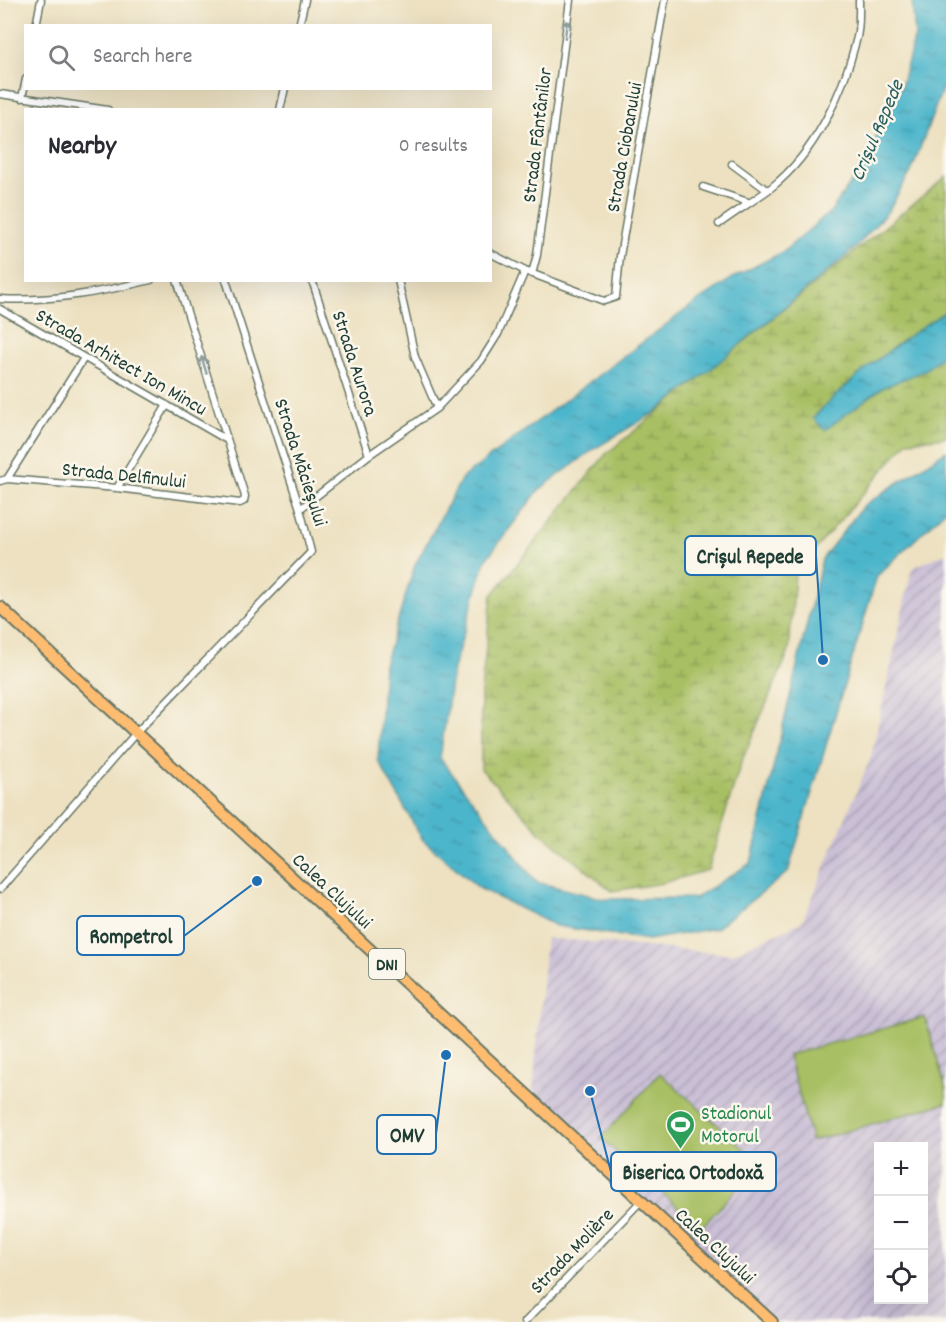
<!DOCTYPE html>
<meta charset="utf-8">
<style>
body{margin:0;font-family:Dekko,sans-serif;background:#f7f7f7;color:#2b2b33}
.controls{position:absolute;right:18px;bottom:18px;display:grid;overflow:hidden;border-radius:0px;box-shadow:0 6px 24px #0002}
.controls button{width:54px;height:54px;display:grid;place-items:center;padding:0;border:0;border-bottom:2px solid #e1e1e2;background:#fff;color:#2b2b33;font:30px sans-serif}
.list{margin:0;padding:0;list-style:none}
h2{display:flex;justify-content:space-between;align-items:center;height:78px;margin:0;padding:0 24px;font-size:26px}
h2 small{font-size:20px;font-weight:400;color:#7c7c81}
.icon{flex:none;width:33px;height:33px;fill:none;stroke:currentColor;stroke-width:2;stroke-linecap:round;stroke-linejoin:round}
.map{position:relative;flex:none;width:946px;height:1322px;overflow:hidden}
.search{position:absolute;background:#fff;box-shadow:0 6px 24px #0002;left:24px;top:24px;width:468px;height:66px;display:flex;align-items:center;gap:15px;box-sizing:border-box;padding:0 21px;border-radius:0px;color:#7c7c81;font-size:22px}
.panel{position:absolute;background:#fff;box-shadow:0 6px 24px #0002;left:24px;top:108px;width:468px;height:174px;border-radius:0px}
.map>svg:first-child{display:block}
.industrial{fill:url(#industrial-furrows);fill-rule:evenodd}
.wetland{fill:url(#wetland-marsh);stroke:#647e4c;stroke-width:1.5}
.green{fill:#a8bf64;stroke:#647e4c;stroke-width:1.5}
.water{fill:url(#water-ripples);stroke:#367980;stroke-width:1.5}
.lines{fill:none;stroke-linecap:round;stroke-linejoin:round}
.street-casing{stroke:#677665;stroke-width:9}
.primary-casing{stroke:#677665;stroke-width:14}
.street{stroke:#fff;stroke-width:6}
.primary{stroke:#febc70;stroke-width:10}
.oneway{stroke:#8f9e9a}
.labels{text-anchor:middle;stroke-width:5;stroke-linejoin:round;paint-order:stroke}
.shield{fill:#fbf7ec;stroke:#61756b;stroke-width:1.5}
.shield-label{font-size:18px;font-weight:bold;fill:#1f3d34}
.street-label{font-size:20px;fill:#1f3d34;stroke:#fbf7ec}
.leisure-label{font-size:20px;fill:#27864d;stroke:#fbf7ec;text-anchor:start}
.water-label{font-size:21px;font-style:italic;fill:#2c6161;stroke:#fbf7ec}
.leader{fill:none;stroke:#1f6fb2;stroke-width:2}
.callout-dot{fill:#1f6fb2;stroke:#fbf7ec;stroke-width:2}
.callout{fill:#fbf7ec;stroke:#1f6fb2;stroke-width:2}
.callout-label{font-size:21px;text-anchor:middle;font-weight:bold;fill:#1f3d34}
</style>
<div class="map">
<svg width="946" height="1322" viewBox="0 0 946 1322">
<defs>
<pattern id="industrial-furrows" width="10" height="10" patternUnits="userSpaceOnUse" patternTransform="scale(1.5)"><rect width="10" height="10" fill="#cabfd6"/><path d="M-1 1l2-2M0 10L10 0M9 11l2-2" fill="none" stroke="#a39cae"/></pattern>
<pattern id="wetland-marsh" width="20" height="14" patternUnits="userSpaceOnUse" patternTransform="scale(1.5)"><rect width="20" height="14" fill="#a8bf64"/><path d="M1 5h8M5 5V1M11 12h8M15 12V8" fill="none" stroke="#889c53"/></pattern>
<pattern id="water-ripples" width="26" height="14" patternUnits="userSpaceOnUse" patternTransform="scale(1.5)"><rect width="26" height="14" fill="#4cb5cb"/><path d="M2 4q2-2 4 0t4 0M15 11q2-2 4 0t4 0" fill="none" stroke="#3f94a6"/></pattern>
</defs>
<rect width="100%" height="100%" fill="#fbf7ec"/>
<filter id="ink" filterUnits="userSpaceOnUse"><feTurbulence type="fractalNoise" baseFrequency=".0167" numOctaves="2"/><feDisplacementMap in="SourceGraphic" scale="12" xChannelSelector="R" yChannelSelector="G"/><feConvolveMatrix kernelMatrix="1 2 1 2 8 2 1 2 1" color-interpolation-filters="sRGB"/></filter>
<filter id="wash" filterUnits="userSpaceOnUse"><feTurbulence type="fractalNoise" baseFrequency=".008" numOctaves="4" result="noise"/><feDisplacementMap in="SourceGraphic" scale="24" xChannelSelector="R" yChannelSelector="G"/><feGaussianBlur stdDeviation="1.35" result="paint"/><feColorMatrix in="noise" values="0 0 0 0 0 0 0 0 0 0 0 0 0 0 0 0 0 1.4 0 .05"/><feComposite in="paint" operator="in"/></filter>
<g filter="url(#wash)">
<rect width="100%" height="100%" fill="#ede1c1"/>
<path class="industrial" d="M946,553V1322H773L642,1200L533,1090L546,938L731,954L802,922L871,757L912,568ZM878,1146H924V1300H878Z"/>
<path class="wetland" d="M946,177V437L908,441L795,573L789,651L741,763L708,870L663,883L612,891L542,834L481,769V691L492,595L606,454Z"/>
<path class="green" d="M925,1017L946,1090V1103L812,1141L788,1055Z
M660,1073L760,1163L701,1228L601,1138Z"/>
<path class="water" d="M912,0H946V79L911,172L888,211L856,247L717,364L657,411L594,449L539,490L485,561L453,669L440,758L536,882L604,899L695,898L751,863L822,559L863,506L946,451V510L877,576L788,872L716,928L648,940L556,926L479,888L422,839L378,760L384,665L415,565L462,478L688,308L734,277L783,252L831,211L855,177L899,93L915,36Z
M946,311V353L925,370L882,388L825,430L813,418C853,376 898,342 946,311Z"/>
</g>
<g filter="url(#ink)">
<g class="lines">
<defs>
<path id="street" d="M36,26L41,0
M299,26L305,0
M0,94L108,110
M22,98L26,79
M280,110L285,88
M732,164L767,190
M703,187L748,202
M719,224C737,211 755,200 772,187C815,153 843,93 856,41C860,29 859,13 859,0
M490,253L525,271L604,301L616,297L620,256L665,0
M532,274L537,255L570,0
M312,280L369,455
M398,280L415,357L437,408
M0,299C51,302 102,292 151,280
M0,309L227,440
M7,479L84,358
M0,481L7,479L117,488L240,503L244,501L245,496L177,280
M117,488L167,405
M300,509L369,455L437,408L481,361L498,334L525,271
M0,889L136,733L311,552L300,509L226,280
M525,1322L642,1200"/>
<path id="primary" d="M0,607L772,1322"/>
</defs>
<use href="#street" class="street-casing"/>
<use href="#primary" class="primary-casing"/>
<use href="#street" class="street"/>
<use href="#primary" class="primary"/>
</g>
<defs><path id="oneway-shaft" d="M-6 0H5M1.5-3L5.5 0L1.5 3" fill="none" stroke-width="1.6" stroke-linecap="round" stroke-linejoin="round" transform="scale(1.5)"/></defs>
<g class="oneway">
<use href="#oneway-shaft" transform="translate(566 29) rotate(-83)"/>
<use href="#oneway-shaft" transform="translate(204 365) rotate(-107)"/>
</g>
</g>
<defs>
<symbol id="stadium-pin" viewBox="-11 -11 22 30"><path d="M0 17L-7.5 6A9.5 9.5 0 1 1 7.5 6Z" fill="#2e9e5b" stroke="#fbf7ec"/><path d="M0-5a6.5 5 0 1 0 0 10a6.5 5 0 1 0 0-10ZM-3.5-1.8h7v3.6h-7Z" fill="#fff"/></symbol>
</defs>
<g fill-rule="evenodd">
<use href="#stadium-pin" x="664" y="1108" width="33" height="45"/>
</g>
<g class="labels">
<rect class="shield" x="369" y="949" width="36" height="30" rx="4.5"/>
<g class="shield-label">
<text x="387" y="970">DN1</text>
</g>
<g class="street-label">
<text transform="translate(536 135) rotate(-83)" y="7">Strada Fântânilor</text>
<text transform="translate(623 147) rotate(-80)" y="7">Strada Ciobanului</text>
<text transform="translate(122 361) rotate(30)" y="7">Strada Arhitect Ion Mincu</text>
<text transform="translate(356 363) rotate(72)" y="7">Strada Aurora</text>
<text transform="translate(302 462) rotate(72)" y="7">Strada Măcieșului</text>
<text transform="translate(124 474) rotate(6)" y="7">Strada Delfinului</text>
<text transform="translate(333 890) rotate(43)" y="7">Calea Clujului</text>
<text transform="translate(716 1245) rotate(43)" y="7">Calea Clujului</text>
<text transform="translate(571 1250) rotate(-46)" y="7">Strada Molière</text>
</g>
<g class="leisure-label">
<text x="701" y="1119">Stadionul<tspan x="701" dy="23">Motorul</tspan></text>
</g>
<g class="water-label">
<text transform="translate(876 130) rotate(-67)" y="7">Crișul Repede</text>
</g>
</g>
<path class="leader" d="M823 660L816 556M257 881L184 936M446 1055L436 1134M590 1091L611 1172"/>
<g class="callout-dot">
<circle cx="823" cy="660" r="6"/>
<circle cx="257" cy="881" r="6"/>
<circle cx="446" cy="1055" r="6"/>
<circle cx="590" cy="1091" r="6"/>
</g>
<g class="callout">
<rect x="685" y="536" width="131" height="39" rx="6"/>
<rect x="77" y="916" width="107" height="39" rx="6"/>
<rect x="377" y="1115" width="59" height="39" rx="6"/>
<rect x="611" y="1152" width="165" height="39" rx="6"/>
</g>
<g class="callout-label">
<text x="750" y="563">Crișul Repede</text>
<text x="131" y="943">Rompetrol</text>
<text x="407" y="1142">OMV</text>
<text x="693" y="1179">Biserica Ortodoxă</text>
</g>
</svg>
<div class="controls">
<button>+</button>
<button>−</button>
<button><svg class="icon" aria-label="locate" viewBox="0 0 24 24"><circle cx="12" cy="12" r="6"/><path d="M12 2v4M12 18v4M2 12h4M18 12h4"/></svg></button>
</div>
<div class="search"><svg class="icon" aria-label="search" viewBox="0 0 24 24"><circle cx="10" cy="10" r="6"/><path d="M15 15l6 6"/></svg>Search here</div>
<section class="panel">
<h2>Nearby<small>0 results</small></h2>
<ul class="list">
</ul>
</section>
</div>
